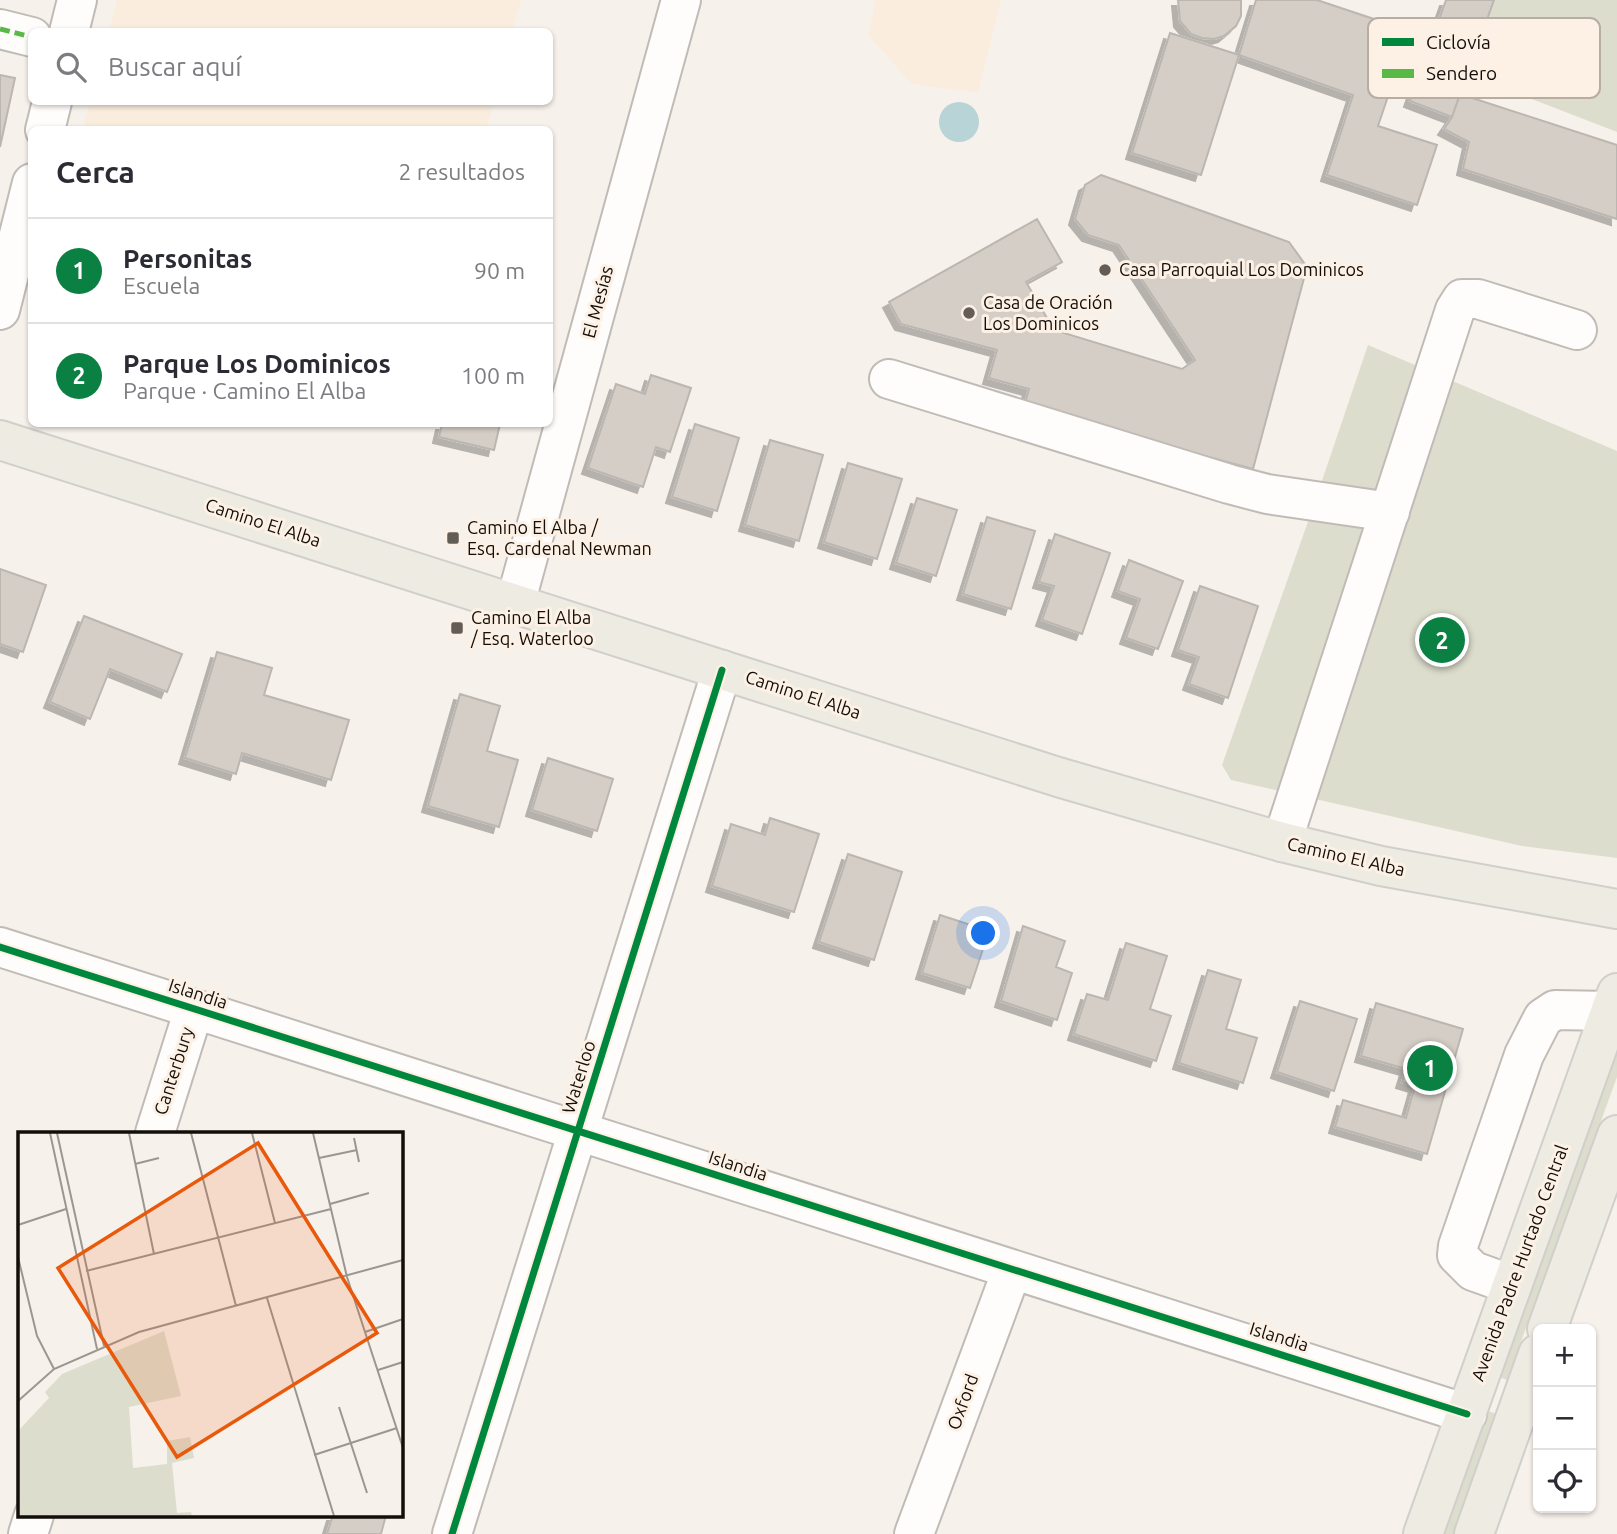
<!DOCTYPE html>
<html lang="es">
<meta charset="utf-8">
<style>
body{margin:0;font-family:Ubuntu,sans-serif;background:#f2f2f3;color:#2b2b33}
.controls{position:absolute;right:21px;bottom:21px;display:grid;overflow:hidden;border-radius:10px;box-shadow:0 2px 5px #0004}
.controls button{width:63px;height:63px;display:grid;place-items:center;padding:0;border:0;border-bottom:2px solid #e1e1e2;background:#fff;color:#2b2b33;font:35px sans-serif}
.you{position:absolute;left:984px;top:934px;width:24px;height:24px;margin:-18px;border:5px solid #fff;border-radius:50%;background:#1a73e8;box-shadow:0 0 0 10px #1a73e833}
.badge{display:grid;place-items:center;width:46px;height:46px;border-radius:50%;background:#0b8043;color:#fff;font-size:23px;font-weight:700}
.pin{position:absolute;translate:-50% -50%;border:4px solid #fff;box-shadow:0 2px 7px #0006}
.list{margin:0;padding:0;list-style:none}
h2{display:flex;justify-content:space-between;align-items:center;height:91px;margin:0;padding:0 28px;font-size:30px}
h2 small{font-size:23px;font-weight:400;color:#7c7c81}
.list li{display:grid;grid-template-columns:46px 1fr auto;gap:21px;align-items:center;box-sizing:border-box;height:105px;padding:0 28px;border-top:2px solid #e1e1e2}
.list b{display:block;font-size:26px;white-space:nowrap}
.list p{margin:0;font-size:23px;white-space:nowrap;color:#7c7c81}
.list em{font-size:23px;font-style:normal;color:#7c7c81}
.icon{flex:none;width:38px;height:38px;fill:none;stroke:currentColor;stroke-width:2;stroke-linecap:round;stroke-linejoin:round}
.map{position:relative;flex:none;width:1617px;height:1534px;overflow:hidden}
.search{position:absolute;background:#fff;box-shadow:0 2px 5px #0004;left:28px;top:28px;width:525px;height:77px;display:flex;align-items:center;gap:18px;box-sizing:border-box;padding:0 24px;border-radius:10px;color:#7c7c81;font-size:26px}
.panel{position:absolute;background:#fff;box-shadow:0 2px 5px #0004;left:28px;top:126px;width:525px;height:301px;border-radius:10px}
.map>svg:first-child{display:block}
.built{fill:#faedde}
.green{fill:#ddddcd}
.water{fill:#b8d4d7}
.building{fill:#d5cec6;stroke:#bcb6b1;stroke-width:2;filter:url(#shadow)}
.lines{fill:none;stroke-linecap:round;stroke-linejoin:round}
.minor-casing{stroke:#c0bbb6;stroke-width:42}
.major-casing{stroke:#d1cfcb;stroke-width:42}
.minor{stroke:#fefdfc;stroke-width:38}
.major{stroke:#edebe2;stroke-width:38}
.quiet{stroke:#58b947;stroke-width:5;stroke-dasharray:10 5;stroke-linecap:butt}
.cycleway-casing{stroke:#fdf1e5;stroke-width:11}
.cycleway{stroke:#00873e;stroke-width:7}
.poi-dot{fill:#635d58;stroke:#fdf1e5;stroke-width:2.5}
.labels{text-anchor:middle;stroke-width:6;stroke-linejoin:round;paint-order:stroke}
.poi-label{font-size:18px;fill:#130e09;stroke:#fdf1e5;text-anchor:start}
.street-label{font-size:18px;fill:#130e09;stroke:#fdf1e5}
.inset-road{fill:none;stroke:#9c9691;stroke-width:2}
.view{fill:#e8590c;fill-opacity:0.15;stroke:#e8590c;stroke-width:3.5}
.inset-edge{fill:none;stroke:#130e09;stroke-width:3.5}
.key{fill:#fdf1e5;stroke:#b7ada3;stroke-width:2}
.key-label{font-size:19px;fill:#130e09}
</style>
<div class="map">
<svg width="1617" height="1534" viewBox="0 0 1617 1534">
<defs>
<filter id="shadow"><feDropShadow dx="-6" dy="6" stdDeviation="0" flood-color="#0004"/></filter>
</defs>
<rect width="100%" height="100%" fill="#f7f1eb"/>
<path class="built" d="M117,0H521L512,31H109Z
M876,0H1001L978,93L912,84L868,35Z
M90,102H494L486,129H83Z"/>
<path class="green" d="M1494,0H1617V132L1467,74Z
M1368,345L1617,451V858L1522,846L1231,780L1222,765L1310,516Z
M1617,1048V1077L1507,1380L1499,1377Z
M1488,1411L1497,1414L1454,1534H1444Z"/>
<path class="water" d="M939 122a20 20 0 1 1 40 0a20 20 0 1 1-40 0Z"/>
<path class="building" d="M1178,0H1241V16L1236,26L1224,36L1214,39L1202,38L1191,34L1180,21Z
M1256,0H1317L1410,31L1378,126L1437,145L1417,205L1327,175L1353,95L1239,55Z
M1446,0H1494L1452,117L1410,101Z
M1170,33L1239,55L1201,175L1132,153Z
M0,75L15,78L0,147Z
M1460,94L1617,145V219L1463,169L1469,142L1444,129L1452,117Z
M1101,175L1289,242L1307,267L1253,469L1024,407L1029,389L989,378L997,350L901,324L889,302L1037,219L1062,262L1026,282L1054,330L1182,369L1195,360L1119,245L1088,235L1075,219L1085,185Z
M651,375L691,388L670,452L656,447L643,487L588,468L616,384L645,394Z
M442,424H500L494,450L439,437Z
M695,424L739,438L717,511L672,497Z
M770,440L823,455L799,541L745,525Z
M848,463L902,479L877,559L824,542Z
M917,498L957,510L936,576L896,563Z
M987,517L1035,531L1011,609L963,594Z
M1055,534L1110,553L1082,634L1042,620L1054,586L1039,582Z
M1129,560L1183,581L1158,649L1126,638L1140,599L1118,591Z
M0,569L46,585L23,652L0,644Z
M1200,586L1258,606L1228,698L1189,684L1199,657L1178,650Z
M84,616L182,654L167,692L110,669L90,719L50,702Z
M217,652L272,668L264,695L349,720L331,780L242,753L236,774L185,758Z
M460,694L500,706L487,751L518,760L499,827L428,806Z
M548,758L613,779L597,831L532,810Z
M770,818L819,834L794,912L712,886L731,824L765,835Z
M848,854L902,872L874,960L819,942Z
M940,915L989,931L970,988L922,973Z
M1023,926L1065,941L1056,967L1072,973L1057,1020L1001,1001Z
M1126,943L1167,956L1150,1009L1171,1016L1156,1061L1074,1034L1087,994L1108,1000Z
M1208,970L1241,980L1226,1029L1257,1038L1243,1083L1179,1063Z
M1300,1001L1357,1019L1334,1091L1277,1072Z
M1376,1003L1463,1029L1427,1154L1335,1127L1343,1100L1406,1118L1415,1086L1402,1082L1406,1069L1361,1056Z
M333,1515H386L381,1534H327Z"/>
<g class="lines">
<defs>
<path id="minor" d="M0,29L32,37
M69,32L77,0
M45,130L52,102
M0,310L32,183
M889,379L1229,484L1267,494L1390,512
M515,604L681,0
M1282,842L1455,310L1462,299H1478L1577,330
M0,947L1467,1414
M155,1133L194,1009
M1512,1285L1473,1271L1457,1255L1458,1246L1524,1055L1543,1018L1555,1010L1610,1011
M28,1534L34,1515
M452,1534L722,670
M914,1534L1012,1270"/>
<path id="major" d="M0,440L1058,777L1282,842L1381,866L1617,909
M1547,1329L1617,1135
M1423,1534L1617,993
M1474,1534L1538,1354"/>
</defs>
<use href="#minor" class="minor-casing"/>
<use href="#major" class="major-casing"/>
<use href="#minor" class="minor"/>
<use href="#major" class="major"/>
<path class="quiet" d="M0,29L32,37"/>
<defs>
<path id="cycleway" d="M0,947L1467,1414
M452,1534L722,670"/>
</defs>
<use href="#cycleway" class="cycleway-casing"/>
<use href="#cycleway" class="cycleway"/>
</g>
<g class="poi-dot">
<circle cx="1105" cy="270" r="7"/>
<circle cx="969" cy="313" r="7"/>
<rect x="446" y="531" width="14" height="14" rx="3.5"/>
<rect x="450" y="621" width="14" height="14" rx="3.5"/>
</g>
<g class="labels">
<g class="poi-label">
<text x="1119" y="276">Casa Parroquial Los Dominicos</text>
<text x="983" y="309">Casa de Oración<tspan x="983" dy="21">Los Dominicos</tspan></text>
<text x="467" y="534">Camino El Alba /<tspan x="467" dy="21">Esq. Cardenal Newman</tspan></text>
<text x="471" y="624">Camino El Alba<tspan x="471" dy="21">/ Esq. Waterloo</tspan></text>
</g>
<g class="street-label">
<text transform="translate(598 302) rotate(-75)" y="6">El Mesías</text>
<text transform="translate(263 523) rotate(18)" y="6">Camino El Alba</text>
<text transform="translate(803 695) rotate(18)" y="6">Camino El Alba</text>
<text transform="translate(1346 857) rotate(13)" y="6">Camino El Alba</text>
<text transform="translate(198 994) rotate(18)" y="6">Islandia</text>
<text transform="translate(174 1071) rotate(-72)" y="6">Canterbury</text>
<text transform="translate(579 1077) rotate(-73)" y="6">Waterloo</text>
<text transform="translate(738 1166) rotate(18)" y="6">Islandia</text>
<text transform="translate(1520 1263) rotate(-70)" y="6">Avenida Padre Hurtado Central</text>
<text transform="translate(1279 1337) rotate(17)" y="6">Islandia</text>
<text transform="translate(963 1402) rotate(-70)" y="6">Oxford</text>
</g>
</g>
<g transform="translate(18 1132)">
<rect width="385" height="385" fill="#f7f1eb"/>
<path d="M146,199L163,264L111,275L115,336L149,332V309L172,305L176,326L154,331L159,381L173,380L174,384H0V299L31,266L27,260L44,242Z" fill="#ddddcd"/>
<path class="inset-road" d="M32,1L79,217M39,1L86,214M111,1L136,122M173,1L218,174M234,1L257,91M295,1L329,145L385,316M336,6L341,30M301,26L339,18M117,32L141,26M312,72L351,61M0,93L48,77M0,125L19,204L36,237M68,139L313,77M249,166L316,384M347,200L385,187M360,238L385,230M0,269L36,237L121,200L385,128M321,275L349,361M296,323L379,296"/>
<path class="view" d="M240,11L359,201L159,325L40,136Z"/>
<rect width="385" height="385" class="inset-edge"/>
</g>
<rect x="1368" y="18" width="232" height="80" rx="10" class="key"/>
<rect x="1382" y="38" width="32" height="8" fill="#00873e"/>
<rect x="1382" y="69" width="32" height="9" fill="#58b947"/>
<g class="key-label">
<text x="1426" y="49">Ciclovía</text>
<text x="1426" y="80">Sendero</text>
</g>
</svg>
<div class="controls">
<button>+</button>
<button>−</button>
<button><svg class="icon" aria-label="locate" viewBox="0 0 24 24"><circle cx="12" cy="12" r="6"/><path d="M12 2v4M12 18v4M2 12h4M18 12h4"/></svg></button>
</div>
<div class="you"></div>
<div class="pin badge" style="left:1430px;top:1068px">1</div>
<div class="pin badge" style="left:1442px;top:640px">2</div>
<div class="search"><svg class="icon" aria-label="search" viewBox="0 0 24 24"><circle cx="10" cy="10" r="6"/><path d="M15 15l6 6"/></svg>Buscar aquí</div>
<section class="panel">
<h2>Cerca<small>2 resultados</small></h2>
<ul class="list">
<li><span class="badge">1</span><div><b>Personitas</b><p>Escuela</p></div><em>90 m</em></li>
<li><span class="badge">2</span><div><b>Parque Los Dominicos</b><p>Parque · Camino El Alba</p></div><em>100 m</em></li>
</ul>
</section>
</div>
